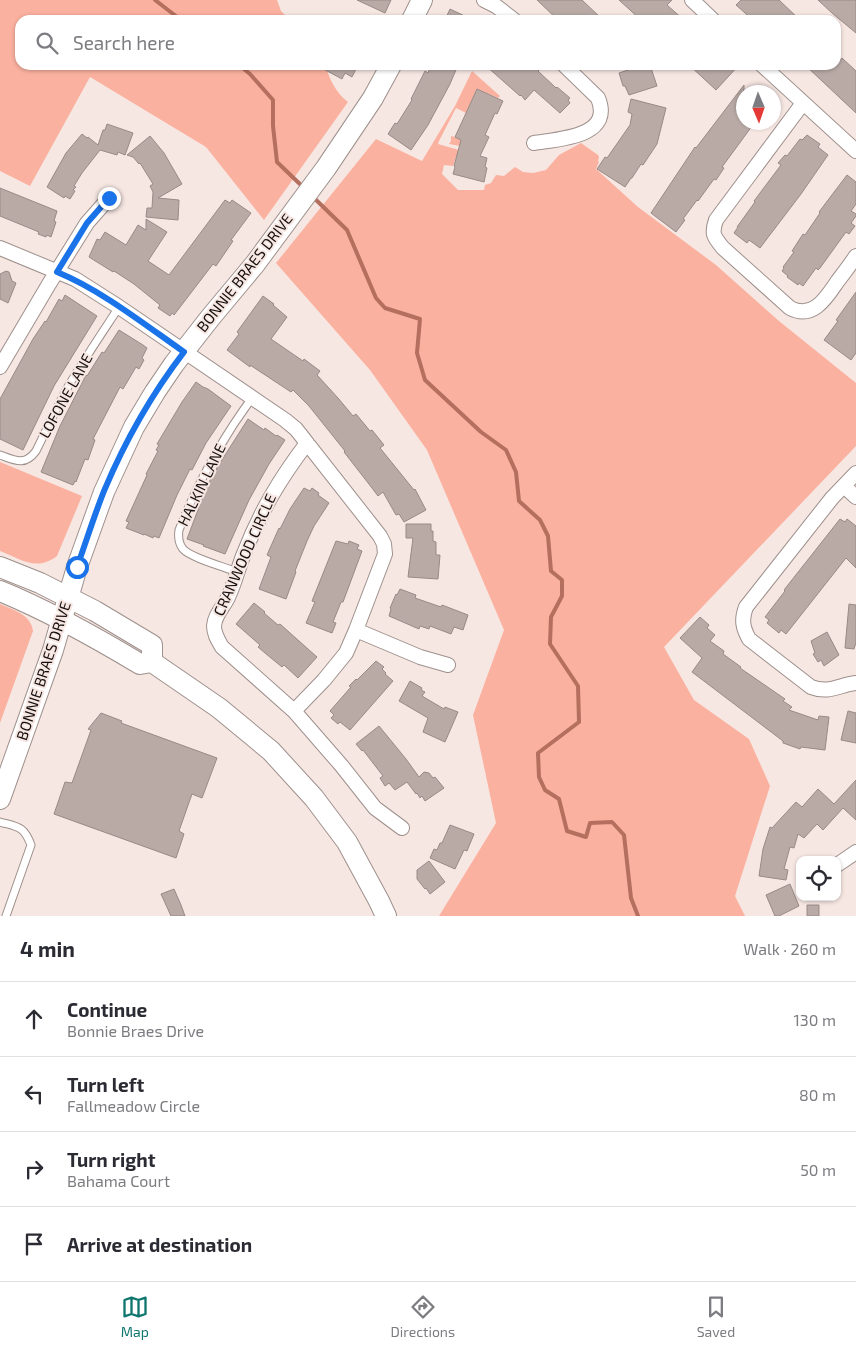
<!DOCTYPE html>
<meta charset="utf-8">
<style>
body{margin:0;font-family:"Exo 2",sans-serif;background:#f2f2f3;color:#2b2b33}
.controls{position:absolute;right:15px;bottom:15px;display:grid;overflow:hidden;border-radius:10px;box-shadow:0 1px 4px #0004}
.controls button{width:45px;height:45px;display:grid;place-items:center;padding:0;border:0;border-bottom:1px solid #e1e1e2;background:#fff;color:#2b2b33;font:25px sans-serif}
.compass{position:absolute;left:736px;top:85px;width:45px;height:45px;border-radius:50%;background:#fff;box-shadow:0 1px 4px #0004;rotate:178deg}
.stop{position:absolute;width:15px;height:15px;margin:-11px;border:4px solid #1a73e8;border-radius:50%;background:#fff}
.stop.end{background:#1a73e8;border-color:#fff;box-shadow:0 1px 5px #0008}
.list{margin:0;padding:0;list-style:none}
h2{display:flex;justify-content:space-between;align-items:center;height:65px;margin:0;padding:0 20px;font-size:21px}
h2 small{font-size:16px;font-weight:400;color:#7c7c81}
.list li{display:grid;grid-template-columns:32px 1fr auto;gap:15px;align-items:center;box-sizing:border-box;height:75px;padding:0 20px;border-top:1px solid #e1e1e2}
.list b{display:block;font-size:19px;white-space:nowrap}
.list p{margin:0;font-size:16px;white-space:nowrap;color:#7c7c81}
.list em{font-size:16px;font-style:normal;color:#7c7c81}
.icon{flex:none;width:28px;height:28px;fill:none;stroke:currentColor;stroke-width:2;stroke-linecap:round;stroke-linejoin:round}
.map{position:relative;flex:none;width:856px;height:916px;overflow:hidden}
.search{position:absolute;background:#fff;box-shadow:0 1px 4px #0004;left:15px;right:15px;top:15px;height:55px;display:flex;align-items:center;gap:12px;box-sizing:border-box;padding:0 18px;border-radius:15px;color:#7c7c81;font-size:19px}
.sheet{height:365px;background:#fff}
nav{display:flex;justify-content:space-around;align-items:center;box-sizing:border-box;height:70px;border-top:1px solid #e1e1e2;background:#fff;font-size:14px;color:#7c7c81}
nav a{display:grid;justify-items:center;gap:2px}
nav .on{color:#0f766e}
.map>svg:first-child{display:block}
.green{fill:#fbb19f}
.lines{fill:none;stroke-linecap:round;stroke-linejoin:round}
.stream{stroke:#b56f5e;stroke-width:4}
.building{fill:#b9aaa6;stroke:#988a86}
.lane-casing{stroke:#9e908c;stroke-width:9}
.street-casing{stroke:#9e908c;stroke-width:16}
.secondary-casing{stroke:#9e908c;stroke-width:22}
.lane{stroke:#fff;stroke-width:7}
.street{stroke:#fff;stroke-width:14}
.secondary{stroke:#fff;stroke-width:20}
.route{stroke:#1a73e8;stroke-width:6}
.labels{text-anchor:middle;stroke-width:4;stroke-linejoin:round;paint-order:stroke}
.street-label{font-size:15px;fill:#140f0e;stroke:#f7e7e3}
</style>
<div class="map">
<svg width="856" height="916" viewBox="0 0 856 916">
<rect width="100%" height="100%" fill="#f7e7e3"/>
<path class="green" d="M0,0H277L281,11L290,20H20V65H325C330,80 336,93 348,102L264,220L206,147L90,77L30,186L0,171Z
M472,71L500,96L498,98L477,89L466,113L456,108L439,141L438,144L459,150L460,146L449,144L451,141V136L455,137L474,146L456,157L453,166L444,165L442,174L458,190H484L485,185L491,183L496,175L504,176L515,167L523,172L533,173L546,170L559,155L581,143L598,155L599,157L598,161L599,162L596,169L638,207L716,265L779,321L856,383V446L664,647L694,700L749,739L770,786L735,896L745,916H439L496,823L473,715L504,630L427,450L370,370L276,263L376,139L422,161L455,106Z
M0,462L82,496L57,556C36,572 21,559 0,551Z
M0,604C13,610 31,614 33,631L0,723Z"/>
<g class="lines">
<path class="stream" d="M155,0L181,20
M239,65L250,74L273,100V126L277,162L303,187
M312,196L347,230L376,298L385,308L420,319L417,353L425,380L481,432L506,450L516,472L519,501L540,520L548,536L551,571L562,580V596L551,617L550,644L578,686L579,722L538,753L539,777L545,790L559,799L567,831L586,837L590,823L612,822L624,835L631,898L638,916"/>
</g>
<path class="building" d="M357,0H391L385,13Z
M537,0H582L603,20H558Z
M619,0H672L667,5L684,20H641Z
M741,0H779L800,20H753L736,5Z
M818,0H856V33L832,13Z
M450,9L473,20H445Z
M842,58L856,71V113L805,65H836Z
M316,65H358L352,77L345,73L342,79Z
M431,65H458L450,84L428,125L411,150L388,134L395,123L397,124L412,100L411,99L425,71L428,73Z
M485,65H543L538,71L556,88L557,87L570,98L568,100L570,103L560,113L534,90L525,100L521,95L520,96Z
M643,65H650L657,86L629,95L625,86H623L619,73Z
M689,65H739L716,90Z
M744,85V122H755L722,167L724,168L716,180L714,179L698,201L697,200L683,219L685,220L676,232L651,213L695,147L696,148Z
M477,89L503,101L497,114L495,113L485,135L489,137L480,156L487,158L485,167L487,168L484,182L453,174L455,167L454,166L461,140L455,137Z
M631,99L666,108L657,144L643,165L641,164L632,178H631L625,187L597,169L605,157L607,158L630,125L632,114L628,112Z
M107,124L133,133L125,155L118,152L117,155L100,150L82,173L74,186L76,187L73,190L75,191L70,199L65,196L64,198L47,187L66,153L82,134L87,138L88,137L98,145L103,130H105Z
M807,135L820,144L818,147L828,155L801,194L760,248L749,240L747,243L734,233L738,227H737L755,202L754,201L781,165L778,163L785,155L787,156L800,139L802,140Z
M150,136L164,153L182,184L158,198L179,200L178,220L146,217L147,208H152L153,192L150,186L153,184L140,163L139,164L133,157L127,155Z
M847,175L856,182V204L851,211L856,214V216L851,223L855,226L849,234L846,232L820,268L818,270L816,268L803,286L799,283L798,285L787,277L788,276L782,271L784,268L783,267L794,252L792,251L803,234L805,235L820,213L819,212Z
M0,188L57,211L54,221L56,222L51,237L47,235L46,237L38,234L39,232L0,216Z
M225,200L230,203L232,200L251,213L231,240L233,241L216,266L213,264L174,315L172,313L170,316L158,308L160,305L134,284L114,271L113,272L89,257L97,239L100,240L105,232L126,245L138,225L146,230V219L167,232L148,261L169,275Z
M6,271L9,272L12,281L16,283L8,303L0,299V274Z
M856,292V353L851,360L824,340L838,321L836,320Z
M65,295L97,316L54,386L23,450L0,439V399L33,339L45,321L46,322L59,299L62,301Z
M263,296L274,304L273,305L287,317L271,339L303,361L304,359L320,371L317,375L338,398L353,416L356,414L370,431L372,430L384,445L380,448L414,490L415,489L426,510L404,522L399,514L396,515L383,492L378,496L372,488L344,452L345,451L309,406L293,390L291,392L250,365V367L227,350L239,334L237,332Z
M119,330L143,345L147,348L142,358L144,360L139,369L136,367L123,389L120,387L93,439L95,440L88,460L85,459L76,482L75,481L73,485L41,472L60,426L86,375L87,376L102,352L104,353Z
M196,382L203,387L208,389L231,406L206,443L192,470L190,469L177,495L159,538L154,536L153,538L144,534V535L126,528L129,522L126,521L147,475L146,474L158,451L156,450L159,445L157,444L182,402Z
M248,419L264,430L265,428L276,436L277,435L285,440L269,464L249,500L225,554L203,546L204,545L187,539L207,486L218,466Z
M304,488L310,491L312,488L319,493L318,495L329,503L314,526L307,541L295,571L296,572L286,599L259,589L271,557L267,555L279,528L280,529L290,509Z
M840,519L845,522L847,519L856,526V568L846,558L786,634L781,630L779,633L767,623L769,620L765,617L785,591L784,590Z
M406,524H431V531H433V541L436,542V555H440L438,579L408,577L413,538H406Z
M336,541L348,544L349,541L359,545L357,549L362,551L343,602H341L333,622L336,623L332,633L306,623L315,602L312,601Z
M400,589L416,595L415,598L441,607L442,605L468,615L463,630L454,627L451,634L430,626L429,629L420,626L419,629L389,616L391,609L390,608L396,594L397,595Z
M254,603L265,612L264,613L278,625L280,624L317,657L298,678L284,665L282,667L265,653L258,647L260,645L236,624Z
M849,604L856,605V645H855L854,649L845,648Z
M700,617L709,625L707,628L715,635L710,641L724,651L723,654L741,667L740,668L785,699L783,701L792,707L789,710L818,720L819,716L829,717L825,750L801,747L800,749L783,743V741L692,672L702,658L680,638Z
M827,632L839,655L824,666L821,660L818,662L813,654L815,653L811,641Z
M376,661L384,667L382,669L386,673L385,674L393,681L350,730L340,722L338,724L331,718L334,715L330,711L351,687L349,686L356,679L357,680Z
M410,681L422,688L421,690L425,692L422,696L444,709L445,707L458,712L445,742L423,732L428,718L399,701Z
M848,711L856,713V743L841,740Z
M101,713L122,721L121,723L217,758L202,798L192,794L179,831L184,834L176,858L54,814L65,782L72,783L91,730L88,729Z
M379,726L406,759L419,777L424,772L429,773L433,778L435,777L444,788L425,801L422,796L420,798L417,793L416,794L407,782L395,790L389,783L385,786L380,778L383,776L363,750L362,751L356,744Z
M856,780V820L843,808L823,830L817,824L804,838L798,834L794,848L790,847L784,869L788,870L786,880L759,876L763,849L770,827L772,828L796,802L802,807L818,789L834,804Z
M450,825L474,834L467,851L464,850L455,869L430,858L434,849L437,850L440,843H442Z
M429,861L445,882L430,894L426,888L425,889L417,879V870Z
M790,884L799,906L779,916H775L766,895Z
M174,889L181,905L185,916H171L161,894Z
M807,905H819V916H807Z"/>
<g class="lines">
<defs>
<path id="lane" d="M0,455C16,461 25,466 36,451C47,429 57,406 69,385C85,358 102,333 119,307
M237,572C225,567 191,558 183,549C178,543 178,537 179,530C198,482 221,440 252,398
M0,822C18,827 24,826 31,845L6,916"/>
<path id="street" d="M484,0L496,6L514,20
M692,0L713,20
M762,65L856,151
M803,103L716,220C711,234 714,237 723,248L790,308C813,320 826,298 837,282C843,274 850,265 856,256
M534,143C559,139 614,137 598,98L564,65
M0,248L75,279L119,307L285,420L296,429L307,443L380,536L384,544L385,554L356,630L346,653L324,680L294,711
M0,367L49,284L87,223L109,198
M307,443C279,480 260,512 243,556C238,569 235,582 229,595C225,606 215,613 214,626C214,634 218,640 222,647L294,711L341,765L375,808L402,828
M856,473L832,498L746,607C741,620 743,628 749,639L811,687C829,694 839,685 856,683
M844,486L856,497
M356,630L420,657L448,665
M837,865L856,852"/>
<path id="secondary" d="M412,20L422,0
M0,567L40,583L95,611L152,645V662
M0,591C49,611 95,637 140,664L152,662L219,708L271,751L314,798L347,842L379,901L386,916
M0,799L53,650L77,567L104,492L134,427L155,392L174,364L210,318L255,264L326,168L373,98L391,65"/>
</defs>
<use href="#lane" class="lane-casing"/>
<use href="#street" class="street-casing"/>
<use href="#secondary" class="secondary-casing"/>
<use href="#lane" class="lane"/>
<use href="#street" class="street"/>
<use href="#secondary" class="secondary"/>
</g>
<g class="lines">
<path class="route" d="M77,567C86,542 94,516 104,491C125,441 151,395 184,352C144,324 101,290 57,272L87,223L109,198"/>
</g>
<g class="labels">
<g class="street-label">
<text transform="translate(245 273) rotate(-52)" y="5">BONNIE BRAES DRIVE</text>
<text transform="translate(66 396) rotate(-61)" y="5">LOFONE LANE</text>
<text transform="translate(202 485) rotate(-64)" y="5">HALKIN LANE</text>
<text transform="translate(245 555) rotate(-66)" y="5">CRANWOOD CIRCLE</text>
<text transform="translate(44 671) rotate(-72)" y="5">BONNIE BRAES DRIVE</text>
</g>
</g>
</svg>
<div class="controls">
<button><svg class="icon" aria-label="locate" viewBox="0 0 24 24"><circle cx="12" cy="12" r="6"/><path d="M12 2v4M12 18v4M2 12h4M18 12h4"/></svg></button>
</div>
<svg class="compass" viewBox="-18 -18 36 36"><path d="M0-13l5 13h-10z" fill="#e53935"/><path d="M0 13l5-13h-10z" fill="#7c7c81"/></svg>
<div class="stop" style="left:77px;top:567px"></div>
<div class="stop end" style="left:109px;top:198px"></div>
<div class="search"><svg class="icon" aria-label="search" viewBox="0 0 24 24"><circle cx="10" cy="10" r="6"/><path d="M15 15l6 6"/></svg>Search here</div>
</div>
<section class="sheet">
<h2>4 min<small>Walk · 260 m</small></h2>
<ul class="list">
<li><svg class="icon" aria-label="ahead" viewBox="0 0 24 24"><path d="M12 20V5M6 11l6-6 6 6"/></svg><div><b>Continue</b><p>Bonnie Braes Drive</p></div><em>130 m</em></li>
<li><svg class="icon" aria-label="left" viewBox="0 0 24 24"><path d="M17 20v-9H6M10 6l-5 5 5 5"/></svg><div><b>Turn left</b><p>Fallmeadow Circle</p></div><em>80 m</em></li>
<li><svg class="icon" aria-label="right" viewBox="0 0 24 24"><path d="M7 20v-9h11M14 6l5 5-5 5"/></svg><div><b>Turn right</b><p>Bahama Court</p></div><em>50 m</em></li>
<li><svg class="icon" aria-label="arrive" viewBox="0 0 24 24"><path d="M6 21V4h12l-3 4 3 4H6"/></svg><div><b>Arrive at destination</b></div></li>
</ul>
</section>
<nav>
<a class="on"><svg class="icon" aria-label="map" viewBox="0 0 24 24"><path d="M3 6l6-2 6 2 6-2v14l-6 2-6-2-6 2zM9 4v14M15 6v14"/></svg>Map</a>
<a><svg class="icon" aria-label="directions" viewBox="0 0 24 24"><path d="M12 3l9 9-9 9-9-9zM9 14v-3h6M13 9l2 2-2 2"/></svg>Directions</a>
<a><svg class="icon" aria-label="saved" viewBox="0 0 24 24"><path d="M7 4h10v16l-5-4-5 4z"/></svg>Saved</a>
</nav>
